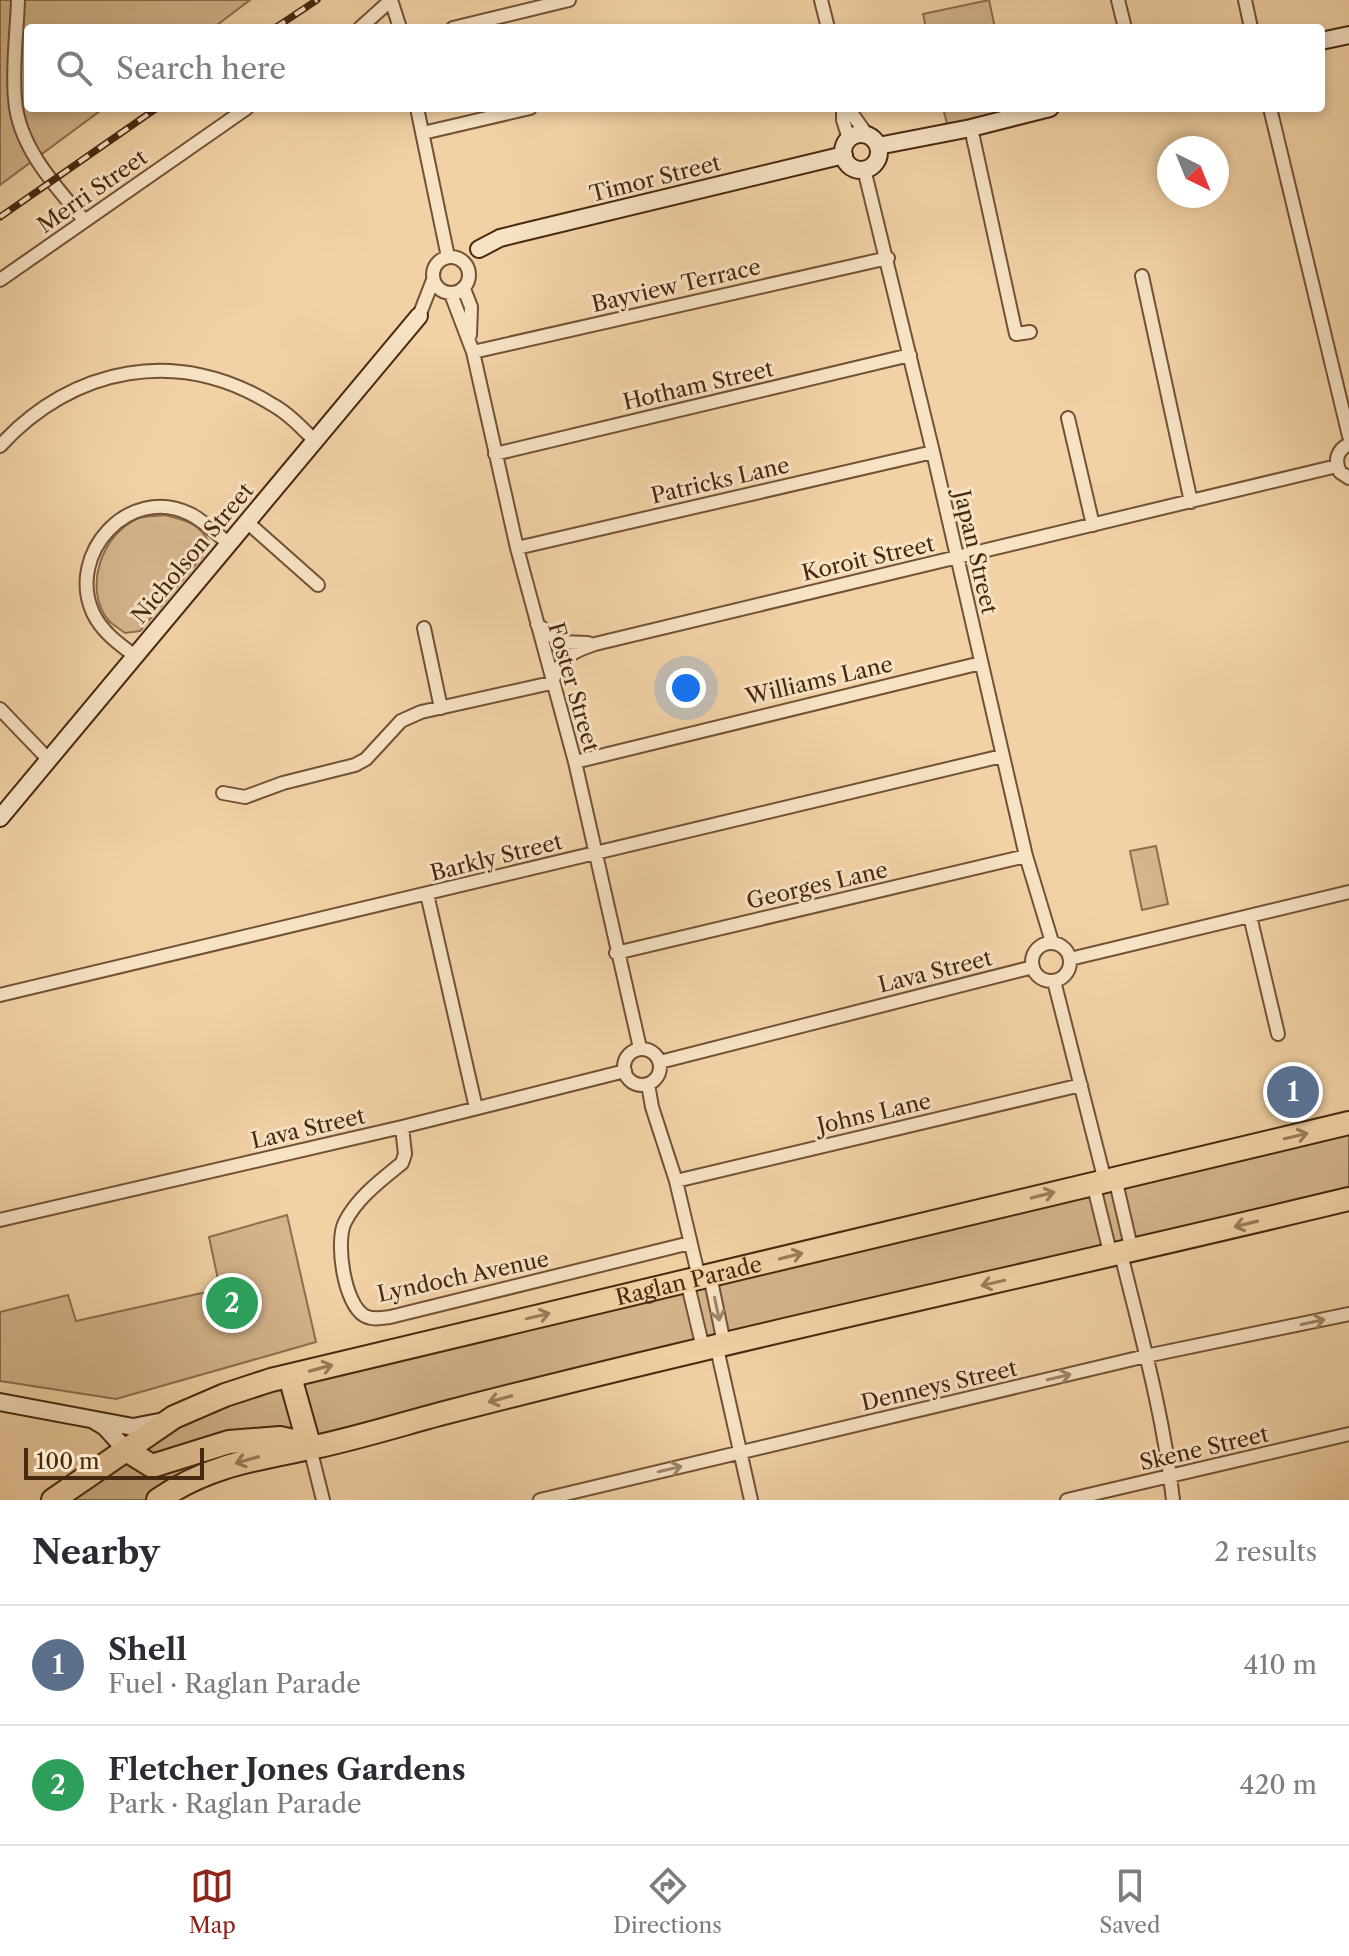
<!DOCTYPE html>
<meta charset="utf-8">
<style>
body{margin:0;font-family:"Libre Caslon Text",serif;background:#f7f7f7;color:#2b2b33}
.compass{position:absolute;left:1157px;top:136px;width:72px;height:72px;border-radius:50%;background:#fff;box-shadow:0 4px 12px #0003;rotate:137deg}
.scale{position:absolute;left:24px;bottom:20px;width:180px;box-sizing:border-box;padding-left:8px;border:4px solid #472810;border-top:0;font-size:22px;line-height:28px;white-space:nowrap;color:#472810;-webkit-text-stroke:6px #f7e2c4;paint-order:stroke}
.you{position:absolute;left:686px;top:688px;width:28px;height:28px;margin:-20px;border:6px solid #fff;border-radius:50%;background:#1a73e8;box-shadow:0 0 0 12px #1a73e833}
.badge{display:grid;place-items:center;width:52px;height:52px;border-radius:50%;background:#8f2418;color:#fff;font-size:26px;font-weight:700}
.pin{position:absolute;translate:-50% -50%;border:4px solid #fff;box-shadow:0 2px 8px #0006}
.list{margin:0;padding:0;list-style:none}
h2{display:flex;justify-content:space-between;align-items:center;height:104px;margin:0;padding:0 32px;font-size:34px}
h2 small{font-size:26px;font-weight:400;color:#7c7c81}
.list li{display:grid;grid-template-columns:52px 1fr auto;gap:24px;align-items:center;box-sizing:border-box;height:120px;padding:0 32px;border-top:2px solid #e1e1e2}
.list b{display:block;font-size:30px;white-space:nowrap}
.list p{margin:0;font-size:26px;white-space:nowrap;color:#7c7c81}
.list em{font-size:26px;font-style:normal;color:#7c7c81}
.icon{flex:none;width:44px;height:44px;fill:none;stroke:currentColor;stroke-width:2;stroke-linecap:round;stroke-linejoin:round}
.map{position:relative;flex:none;width:1349px;height:1500px;overflow:hidden}
.search{position:absolute;background:#fff;box-shadow:0 4px 12px #0003;left:24px;right:24px;top:24px;height:88px;display:flex;align-items:center;gap:20px;box-sizing:border-box;padding:0 28px;border-radius:8px;color:#7c7c81;font-size:30px}
.sheet{height:344px;background:#fff}
nav{display:flex;justify-content:space-around;align-items:center;box-sizing:border-box;height:112px;border-top:2px solid #e1e1e2;background:#fff;font-size:22px;color:#7c7c81}
nav a{display:grid;justify-items:center;gap:4px}
nav .on{color:#8f2418}
.map>svg:first-child{display:block}
.green{fill:#d5b58c;stroke:#8e6e4e;stroke-width:2}
.lines{fill:none;stroke-linecap:round;stroke-linejoin:round}
.street-casing{stroke:#725235;stroke-width:16}
.secondary-casing{stroke:#472810;stroke-width:20}
.highway-casing{stroke:#472810;stroke-width:26}
.street{stroke:#f7e2c4;stroke-width:12}
.secondary{stroke:#f7e2c4;stroke-width:16}
.highway{stroke:#f2d2a5;stroke-width:22}
.rail-casing{stroke:#472810;stroke-width:7}
.rail{stroke:#f7e2c4;stroke-width:4;stroke-dasharray:12;stroke-linecap:butt}
.oneway{stroke:#9c7d5a}
.oneway2{stroke:#9f856a}
.labels{text-anchor:middle;stroke-width:6;stroke-linejoin:round;paint-order:stroke}
.street-label{font-size:22px;fill:#472810;stroke:#f7e2c4}
</style>
<div class="map">
<svg width="1349" height="1500" viewBox="0 0 1349 1500">
<rect width="100%" height="100%" fill="#f2d2a5"/>
<filter id="stains"><feTurbulence type="fractalNoise" baseFrequency=".0025" numOctaves="4"/><feColorMatrix values="0 0 0 0 .2 0 0 0 0 .09 0 0 0 0 .02 0 0 0 .5 -.17"/></filter>
<radialGradient id="worn" r=".72"><stop offset=".6" stop-color="#630" stop-opacity="0"/><stop offset="1" stop-color="#630" stop-opacity=".3"/></radialGradient>
<path class="green" d="M0,0H250L213,28H28V108H104L0,185Z
M989,0L995,28H926L923,14Z
M943,108H1013L1015,117L949,132Z
M165,515C185,520 198,522 209,542L203,556L140,631L125,633C120,629 113,625 109,621C82,589 102,533 139,518C147,516 157,516 165,515Z
M1156,846L1168,904L1142,910L1130,851Z
M1349,1123V1199L334,1442L158,1500H53L202,1404Z
M287,1215L316,1342L116,1399L0,1381V1312L68,1295L76,1321L220,1289L209,1237Z"/>
<g class="lines">
<defs>
<path id="street" d="M18,0C17,33 12,66 15,99C18,146 55,186 84,220
M821,0L828,28
M1118,0L1125,28
M1245,0L1251,28
M360,28L391,0L400,28
M453,28L569,0
M417,108L448,257
M843,108V120L849,139
M848,108L867,135
M1270,108L1349,436
M971,128L1016,334L1030,332
M423,133L530,108
M864,169L933,452L1026,856L1052,942
M433 275a18 18 0 1 1 36 0a18 18 0 1 1-36 0Z
M1142,276L1191,502
M0,280L247,108
M464,289L471,307L470,335
M451,294L473,352L517,548L575,762L640,1048
M419,316L433,280
M473,352L888,258
M1068,418L1093,525
M1349,444C1337,450 1334,460 1340,472L1349,478
M0,446C73,366 179,346 273,405C289,414 302,428 315,441
M495,454L910,355
M247,522L318,585
M517,548L933,452
M537,624L560,642L588,643
M424,628L441,708
M135,656C119,644 102,632 93,613C66,554 129,484 190,514C204,521 217,534 229,544
M0,709L49,760
M575,762L981,663
M223,793L245,797L283,783L355,765L366,759L401,721L421,712L551,683C563,657 568,653 595,644L1337,466
M427,894L476,1108
M1250,916L1278,1034
M1032 962a19 19 0 1 1 38 0a19 19 0 1 1-38 0Z
M616,953L1026,856
M1070,959L1349,892
M1054,981L1105,1181
M0,995L1002,756
M624 1067a18 18 0 1 1 36 0a18 18 0 1 1-36 0Z
M660,1062L1033,967
M648,1084L652,1107L676,1181L699,1278
M402,1127L405,1154L402,1163C381,1180 357,1198 345,1222C335,1241 344,1305 365,1316C373,1320 382,1318 390,1317L690,1243
M1115,1178L1132,1251
M676,1181L1081,1085
M1093,1183L1111,1256
M0,1220L402,1127L625,1071
M1121,1254C1141,1335 1164,1417 1173,1500
M710,1276L724,1343
M687,1281L703,1348
M716,1344L751,1500
M310,1448L323,1500
M540,1500L1146,1356L1349,1314
M1067,1500L1349,1434"/>
<path id="secondary" d="M1321,41L1349,35
M843 152a18 18 0 1 1 36 0a18 18 0 1 1-36 0Z
M878,146L971,128L1050,108
M479,249L500,238L520,233L844,155
M0,818L419,316
M0,1402L133,1427L159,1422
M95,1421L105,1427L126,1450"/>
<g id="highway">
<path d="M290,1377L310,1448"/>
<path d="M126,1450L152,1466L229,1442L280,1438L298,1442"/>
<path id="s1" d="M53,1500L174,1417L225,1395L271,1380L1349,1123"/>
<path d="M158,1500C208,1465 257,1459 315,1447C357,1438 399,1425 440,1414C742,1336 1046,1272 1349,1199"/>
</g>
</defs>
<use href="#street" class="street-casing"/>
<use href="#secondary" class="secondary-casing"/>
<use href="#highway" class="highway-casing"/>
<use href="#street" class="street"/>
<use href="#secondary" class="secondary"/>
<use href="#highway" class="highway"/>
<defs>
<path id="rail" d="M275,28L317,0
M0,217L157,108"/>
</defs>
<use href="#rail" class="rail-casing"/>
<use href="#rail" class="rail"/>
</g>
<defs><path id="oneway-shaft" d="M-6 0H5M1.5-3L5.5 0L1.5 3" fill="none" stroke-width="1.6" stroke-linecap="round" stroke-linejoin="round" transform="scale(2)"/></defs>
<g class="oneway">
<use href="#oneway-shaft" transform="translate(1296 1136) rotate(-13)"/>
<use href="#oneway-shaft" transform="translate(1043 1195) rotate(-14)"/>
<use href="#oneway-shaft" transform="translate(1246 1224) rotate(166)"/>
<use href="#oneway-shaft" transform="translate(791 1256) rotate(-14)"/>
<use href="#oneway-shaft" transform="translate(993 1283) rotate(167)"/>
<use href="#oneway-shaft" transform="translate(538 1316) rotate(-13)"/>
<use href="#oneway-shaft" transform="translate(321 1368) rotate(-15)"/>
<use href="#oneway-shaft" transform="translate(500 1399) rotate(165)"/>
<use href="#oneway-shaft" transform="translate(247 1460) rotate(164)"/>
</g>
<g class="oneway2">
<use href="#oneway-shaft" transform="translate(717 1309) rotate(78)"/>
<use href="#oneway-shaft" transform="translate(1313 1322) rotate(-12)"/>
<use href="#oneway-shaft" transform="translate(1059 1377) rotate(-13)"/>
<use href="#oneway-shaft" transform="translate(670 1469) rotate(-13)"/>
</g>
<g class="labels">
<g class="street-label">
<text transform="translate(655 178) rotate(-14)" y="8">Timor Street</text>
<text transform="translate(92 191) rotate(-35)" y="8">Merri Street</text>
<text transform="translate(676 285) rotate(-13)" y="8">Bayview Terrace</text>
<text transform="translate(698 385) rotate(-13)" y="8">Hotham Street</text>
<text transform="translate(720 480) rotate(-13)" y="8">Patricks Lane</text>
<text transform="translate(976 552) rotate(77)" y="8">Japan Street</text>
<text transform="translate(192 553) rotate(-50)" y="8">Nicholson Street</text>
<text transform="translate(868 558) rotate(-13)" y="8">Koroit Street</text>
<text transform="translate(819 680) rotate(-13)" y="8">Williams Lane</text>
<text transform="translate(574 687) rotate(74)" y="8">Foster Street</text>
<text transform="translate(496 857) rotate(-14)" y="8">Barkly Street</text>
<text transform="translate(817 885) rotate(-13)" y="8">Georges Lane</text>
<text transform="translate(935 971) rotate(-14)" y="8">Lava Street</text>
<text transform="translate(874 1113) rotate(-13)" y="8">Johns Lane</text>
<text transform="translate(308 1128) rotate(-13)" y="8">Lava Street</text>
<text transform="translate(463 1276) rotate(-12)" y="8">Lyndoch Avenue</text>
<text dy="8" stroke="none"><textPath href="#s1" startOffset="680">Raglan Parade</textPath></text>
<text transform="translate(939 1385) rotate(-13)" y="8">Denneys Street</text>
<text transform="translate(1204 1448) rotate(-13)" y="8">Skene Street</text>
</g>
</g>
<rect width="100%" height="100%" filter="url(#stains)"/>
<rect width="100%" height="100%" fill="url(#worn)"/>
</svg>
<svg class="compass" viewBox="-18 -18 36 36"><path d="M0-13l5 13h-10z" fill="#e53935"/><path d="M0 13l5-13h-10z" fill="#7c7c81"/></svg>
<div class="scale">100 m</div>
<div class="you"></div>
<div class="pin badge" style="left:1293px;top:1092px;background:#5c6f8a">1</div>
<div class="pin badge" style="left:232px;top:1303px;background:#2e9e5b">2</div>
<div class="search"><svg class="icon" aria-label="search" viewBox="0 0 24 24"><circle cx="10" cy="10" r="6"/><path d="M15 15l6 6"/></svg>Search here</div>
</div>
<section class="sheet">
<h2>Nearby<small>2 results</small></h2>
<ul class="list">
<li><span class="badge" style="background:#5c6f8a">1</span><div><b>Shell</b><p>Fuel · Raglan Parade</p></div><em>410 m</em></li>
<li><span class="badge" style="background:#2e9e5b">2</span><div><b>Fletcher Jones Gardens</b><p>Park · Raglan Parade</p></div><em>420 m</em></li>
</ul>
</section>
<nav>
<a class="on"><svg class="icon" aria-label="map" viewBox="0 0 24 24"><path d="M3 6l6-2 6 2 6-2v14l-6 2-6-2-6 2zM9 4v14M15 6v14"/></svg>Map</a>
<a><svg class="icon" aria-label="directions" viewBox="0 0 24 24"><path d="M12 3l9 9-9 9-9-9zM9 14v-3h6M13 9l2 2-2 2"/></svg>Directions</a>
<a><svg class="icon" aria-label="saved" viewBox="0 0 24 24"><path d="M7 4h10v16l-5-4-5 4z"/></svg>Saved</a>
</nav>
